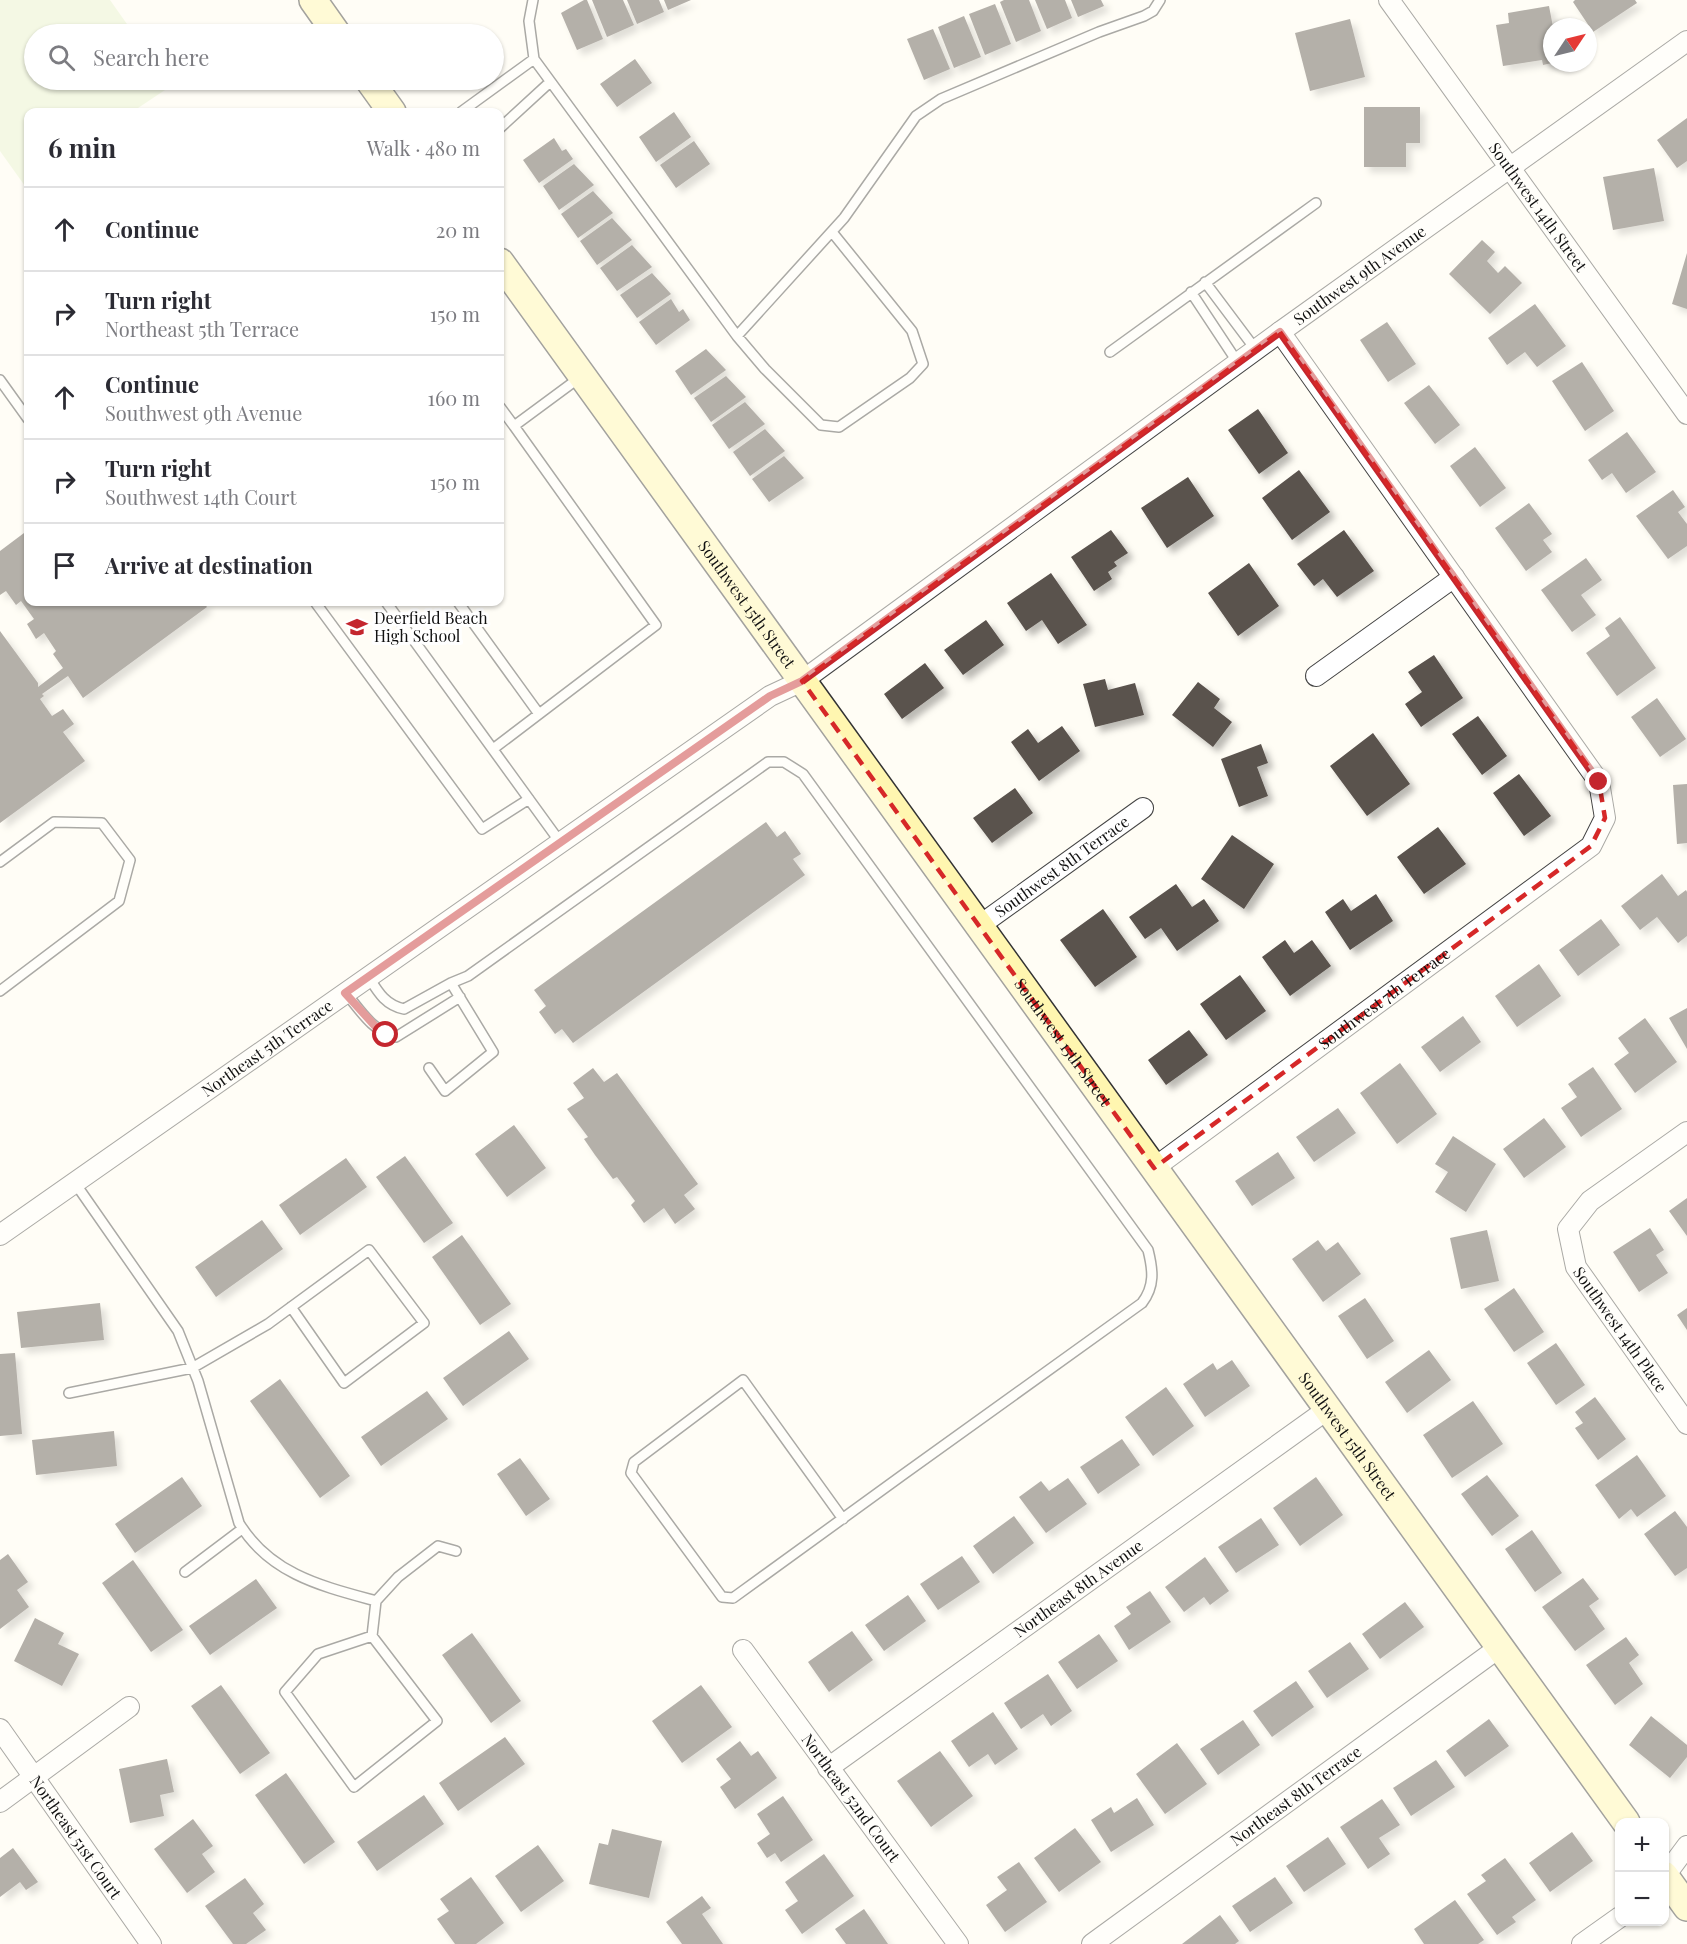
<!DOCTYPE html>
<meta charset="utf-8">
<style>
body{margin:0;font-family:"Playfair Display",serif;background:#f2f2f3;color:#2b2b33}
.controls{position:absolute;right:18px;bottom:18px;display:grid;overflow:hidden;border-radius:12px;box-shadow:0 2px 4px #0004}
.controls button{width:54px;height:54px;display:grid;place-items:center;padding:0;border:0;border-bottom:2px solid #e1e1e2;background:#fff;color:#2b2b33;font:30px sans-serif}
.compass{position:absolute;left:1543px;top:18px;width:54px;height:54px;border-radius:50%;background:#fff;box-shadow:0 2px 4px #0004;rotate:55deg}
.stop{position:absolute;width:18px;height:18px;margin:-14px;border:4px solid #c4262e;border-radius:50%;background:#fff}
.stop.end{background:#c4262e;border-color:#fff;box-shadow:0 2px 6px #0008}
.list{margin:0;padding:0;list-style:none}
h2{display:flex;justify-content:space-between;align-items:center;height:78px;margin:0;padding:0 24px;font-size:26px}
h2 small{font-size:20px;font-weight:400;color:#7c7c81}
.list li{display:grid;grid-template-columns:39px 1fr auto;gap:18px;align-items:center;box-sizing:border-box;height:84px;padding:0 24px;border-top:2px solid #e1e1e2}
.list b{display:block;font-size:22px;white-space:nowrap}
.list p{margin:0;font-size:20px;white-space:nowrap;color:#7c7c81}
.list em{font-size:20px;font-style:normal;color:#7c7c81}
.icon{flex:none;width:33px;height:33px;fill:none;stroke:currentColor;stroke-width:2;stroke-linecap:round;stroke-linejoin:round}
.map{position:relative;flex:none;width:1687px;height:1944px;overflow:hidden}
.search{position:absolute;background:#fff;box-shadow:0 2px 4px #0004;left:24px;top:24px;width:480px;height:66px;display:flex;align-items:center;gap:15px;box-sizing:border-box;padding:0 21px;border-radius:33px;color:#7c7c81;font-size:22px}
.panel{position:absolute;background:#fff;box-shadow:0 2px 4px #0004;left:24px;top:108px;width:480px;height:498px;border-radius:12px}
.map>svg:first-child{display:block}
.pitch{fill:#e6f2cf}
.building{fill:#5a524d;filter:url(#shadow)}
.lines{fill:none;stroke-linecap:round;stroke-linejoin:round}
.lane-casing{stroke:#444;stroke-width:12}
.street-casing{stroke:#444;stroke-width:22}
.secondary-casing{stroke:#333;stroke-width:30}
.lane{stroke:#fff;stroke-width:9}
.street{stroke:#fff;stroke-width:20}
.secondary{stroke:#fff6b0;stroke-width:27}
.route{stroke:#c4262e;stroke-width:8}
.marked{fill:none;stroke:#d62828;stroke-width:4.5;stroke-dasharray:12 8;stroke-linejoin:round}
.labels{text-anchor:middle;stroke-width:6;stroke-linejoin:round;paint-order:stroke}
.street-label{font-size:16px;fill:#111;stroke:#fff}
.poi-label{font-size:16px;fill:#111;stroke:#fff;text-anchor:start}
</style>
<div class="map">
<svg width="1687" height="1944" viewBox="0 0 1687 1944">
<defs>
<filter id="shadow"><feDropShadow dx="5.5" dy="5.5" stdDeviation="3" flood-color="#0004"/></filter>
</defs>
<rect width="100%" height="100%" fill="#fffdf5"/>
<path class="pitch" d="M0,0H110L134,34H34V80H167L171,86L132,112H28V183L25,186L0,151Z"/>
<path class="building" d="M584,0H587L603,39L577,50L561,13Z
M592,0H623L634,25L607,37Z
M627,0H659L664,12L637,24Z
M664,0H691L668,10Z
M1004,0H1029L1041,31L1016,42L1000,2Z
M1035,0H1065L1072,18L1047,29Z
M1071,0H1101L1104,6L1078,17Z
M1575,0H1635L1637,3L1593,32L1573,2Z
M995,4L1011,44L985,55L969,14Z
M1549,6L1553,27L1552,63L1543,65L1542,60L1503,66L1496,25L1509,23L1508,13Z
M964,16L981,57L954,68L938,27Z
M1350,19L1365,77L1310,91L1295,33Z
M933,29L950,69L924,80L907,39Z
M635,59L652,83L617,107L600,84Z
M1364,107H1420V143H1406V167H1364Z
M674,112L691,137L656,162L639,137Z
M1687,118V161L1677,168L1657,140Z
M554,138L562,151L566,149L573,159L539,183L523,160Z
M694,141L710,164L676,188L660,165Z
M574,164L594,185L559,210L543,186Z
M1654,168L1664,221L1613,230L1603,177Z
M593,191L613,213L578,238L561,214Z
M612,218L632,240L597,265L580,241Z
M1482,240L1495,252L1487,261L1498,273L1505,266L1522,283L1490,314L1449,274Z
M632,245L652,267L617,291L600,268Z
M1687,253V309L1672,304Z
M652,273L671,294L637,318L620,295Z
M671,299L679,312L683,309L690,320L656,345L639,322Z
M1535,304L1566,346L1537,367L1525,352L1507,365L1488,338Z
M1387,322L1416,364L1388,382L1360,340Z
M706,349L726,370L691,395L675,371Z
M1582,362L1614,411L1585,431L1552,381Z
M726,376L746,397L711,422L694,398Z
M1429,385L1460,425L1435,444L1404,403Z
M745,402L765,424L729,449L712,425Z
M1258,409L1288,453L1259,474L1228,430Z
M765,429L785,451L750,476L733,452Z
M1627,432L1656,472L1626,493L1612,473L1602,480L1588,460Z
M1475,447L1506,488L1480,507L1450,466Z
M784,456L804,478L769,502L752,479Z
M1299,470L1330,512L1292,540L1262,498Z
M1188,477L1214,516L1167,548L1141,508Z
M1673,490L1685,507L1678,512L1687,524V546L1668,559L1636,516Z
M1529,503L1552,534L1543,540L1552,552L1526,571L1495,528Z
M28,530V602H203L207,607L83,698L68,676L42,694L44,696L40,699L52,716L63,709L74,724L63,732L85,761L0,823V631L38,683V687L63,668L53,654L56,651L44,633L36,639L27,624L34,619L21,601L16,605L6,591L0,595V551Z
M1111,530L1128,553L1114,562L1117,566L1108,572L1112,579L1094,591L1071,557Z
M1344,530L1374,571L1337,597L1323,579L1314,586L1297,564Z
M1586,558L1602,580L1581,595L1596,615L1572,632L1541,590Z
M1249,563L1279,606L1238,636L1208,593Z
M1051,573L1087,625L1058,644L1042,620L1026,631L1007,603Z
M1620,617L1656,668L1617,696L1586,653L1610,636L1605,628Z
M986,620L1004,645L963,675L944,650Z
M1434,655L1463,698L1421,727L1405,704L1422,692L1408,672Z
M925,663L944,688L902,719L884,694Z
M1105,679L1108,690L1135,683L1144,715L1095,727L1083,684Z
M1198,682L1220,699L1214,708L1232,722L1213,747L1172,715Z
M1657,698L1686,739L1660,757L1631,717Z
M1478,716L1507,756L1482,775L1452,734Z
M1062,726L1080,751L1039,781L1011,742L1028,729L1038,743Z
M1373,733L1410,784L1367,816L1330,766Z
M1261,744L1268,763L1257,767L1268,796L1239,807L1221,759Z
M1519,774L1551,816L1524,836L1493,793Z
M1687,784V843L1677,844L1673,785Z
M1015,788L1033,813L992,843L973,818Z
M766,822L777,837L785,831L801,854L793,859L805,875L573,1043L562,1029L555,1034L539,1012L546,1006L534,990Z
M1438,827L1466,864L1424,894L1397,857Z
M1232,835L1274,864L1244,909L1201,879Z
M1662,874L1678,896L1686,890L1687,892V936L1678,943L1657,917L1640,930L1621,906Z
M1176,884L1192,907L1204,899L1219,921L1177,951L1161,928L1145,939L1129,917Z
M1376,894L1393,921L1350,950L1325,912L1343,899L1351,911Z
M1103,909L1137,957L1095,987L1060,940Z
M1601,919L1620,945L1578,976L1559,950Z
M1285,940L1294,953L1312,940L1331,966L1290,996L1262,957Z
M1539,964L1561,996L1517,1027L1495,996Z
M1240,975L1266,1011L1226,1040L1200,1004Z
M1687,1008V1049L1669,1018Z
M1463,1016L1481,1042L1440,1072L1421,1047Z
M1645,1018L1677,1062L1635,1093L1614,1064L1629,1053L1618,1038Z
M1189,1030L1208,1055L1166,1085L1148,1060Z
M1400,1063L1437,1114L1397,1144L1360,1093Z
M1593,1067L1622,1109L1581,1137L1561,1108L1577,1097L1568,1084Z
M593,1068L604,1082L617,1073L698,1184L684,1195L695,1209L675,1224L664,1208L644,1223L631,1205L635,1201L617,1177L613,1179L595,1155L584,1139L588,1137L567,1109L584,1098L573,1083Z
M1338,1108L1356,1133L1314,1162L1296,1137Z
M1544,1118L1566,1147L1524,1178L1503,1149Z
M514,1125L546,1168L507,1197L475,1154Z
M1453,1136L1496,1164L1466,1212L1435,1192L1448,1172L1435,1164Z
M1278,1152L1295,1178L1252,1206L1235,1181Z
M405,1156L453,1223L424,1243L376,1177Z
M346,1158L367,1187L300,1235L279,1205Z
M1687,1198V1236L1669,1211Z
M262,1220L283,1249L216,1297L195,1267Z
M1650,1228L1664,1250L1656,1255L1668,1273L1639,1292L1613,1252Z
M1487,1230L1499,1281L1461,1289L1450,1238Z
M462,1235L511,1304L480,1325L432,1257Z
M1318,1240L1326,1251L1338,1242L1361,1274L1323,1302L1292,1259Z
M1514,1288L1544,1332L1514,1352L1484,1309Z
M1365,1298L1394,1341L1367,1359L1338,1316Z
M100,1303L104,1340L21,1348L17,1312Z
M1687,1308V1330L1677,1315Z
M509,1331L529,1359L463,1406L443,1378Z
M1556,1343L1585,1385L1556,1405L1527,1363Z
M1429,1350L1451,1380L1407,1413L1385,1382Z
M15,1353L22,1434L0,1436V1354Z
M1232,1360L1250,1386L1205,1417L1183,1384L1213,1363L1217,1370Z
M280,1379L350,1476L320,1498L250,1401Z
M1166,1387L1194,1426L1153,1456L1125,1417Z
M427,1391L448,1419L381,1466L361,1437Z
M1595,1397L1626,1439L1598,1460L1575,1428L1583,1423L1575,1412Z
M1473,1401L1503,1444L1452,1478L1423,1435Z
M114,1431L117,1466L36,1475L32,1440Z
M1122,1439L1140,1465L1098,1494L1080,1467Z
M1637,1455L1666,1496L1637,1517L1631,1509L1619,1519L1595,1485Z
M520,1458L550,1499L526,1516L497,1474Z
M1487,1475L1519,1516L1492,1536L1461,1494Z
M182,1477L202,1506L135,1553L115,1524Z
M1316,1477L1343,1515L1300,1546L1273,1508Z
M1068,1478L1087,1504L1046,1533L1019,1497L1041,1481L1049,1491Z
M1675,1511L1687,1527V1568L1675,1576L1644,1534Z
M1014,1516L1034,1543L993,1574L973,1546Z
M1261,1518L1279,1545L1236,1573L1218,1547Z
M1532,1530L1562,1573L1535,1592L1505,1549Z
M8,1554L28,1582L17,1590L29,1607L0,1629V1560Z
M962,1556L980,1582L938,1610L920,1584Z
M1205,1557L1229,1591L1210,1605L1204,1597L1184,1612L1165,1587Z
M133,1560L183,1630L151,1652L102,1583Z
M1583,1578L1599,1599L1589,1606L1605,1629L1575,1651L1542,1607Z
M256,1579L277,1608L210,1655L189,1626Z
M1150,1591L1171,1622L1129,1650L1114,1626L1131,1614L1126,1607Z
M908,1595L926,1621L884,1651L865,1625Z
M1405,1602L1424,1627L1380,1659L1362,1634Z
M35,1618L64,1633L58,1644L79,1654L62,1686L14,1661Z
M852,1631L873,1660L829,1692L808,1662Z
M472,1633L521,1701L491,1723L442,1655Z
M1099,1634L1118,1661L1077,1689L1058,1662Z
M1626,1637L1639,1655L1629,1663L1643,1684L1615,1705L1586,1665Z
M1350,1642L1369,1669L1327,1698L1308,1671Z
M1048,1674L1072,1711L1051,1726L1043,1714L1021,1729L1004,1703Z
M1296,1681L1314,1707L1272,1737L1253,1711Z
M221,1685L270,1753L240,1774L191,1706Z
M701,1685L732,1727L682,1763L652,1721Z
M993,1712L1018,1749L995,1765L988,1754L969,1767L951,1741Z
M1651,1716L1687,1745V1757L1670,1778L1629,1745Z
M1489,1719L1509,1746L1465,1777L1446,1751Z
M1243,1720L1260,1745L1218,1775L1200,1749Z
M505,1737L525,1764L458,1811L439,1783Z
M740,1741L751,1756L758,1751L777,1778L735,1809L720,1787L731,1779L716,1759Z
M1177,1743L1207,1784L1165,1814L1136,1774Z
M940,1751L973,1796L931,1827L897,1781Z
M167,1759L174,1792L160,1795L164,1816L130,1823L119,1769Z
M1436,1760L1455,1787L1411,1816L1393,1788Z
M286,1773L335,1842L304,1864L255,1795Z
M424,1795L444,1824L377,1871L357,1842Z
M783,1796L813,1840L781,1862L775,1853L767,1858L757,1843L770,1834L757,1814Z
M1137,1798L1154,1825L1111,1852L1091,1820L1111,1807L1114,1813Z
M1382,1799L1400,1825L1379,1838L1390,1854L1368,1869L1340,1827Z
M193,1819L213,1846L202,1854L215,1872L187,1893L154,1849Z
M1075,1828L1101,1862L1059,1892L1034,1858Z
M612,1829L662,1841L649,1898L589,1884L599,1843L608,1845Z
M1572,1832L1593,1861L1550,1892L1529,1863Z
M1328,1837L1346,1864L1304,1892L1286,1866Z
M538,1845L564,1881L521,1912L495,1876Z
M13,1848L38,1882L26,1890L20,1882L0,1897V1858Z
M824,1854L854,1896L802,1934L785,1910L798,1901L785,1882Z
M1505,1858L1536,1900L1512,1917L1516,1922L1497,1935L1467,1894L1486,1881L1481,1875Z
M1019,1862L1047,1902L1005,1932L986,1905L1007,1890L997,1877Z
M471,1877L504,1923L476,1944H455L437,1919L449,1911L440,1899Z
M1275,1877L1293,1903L1250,1932L1232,1906Z
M245,1878L264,1904L253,1913L266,1930L246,1944H233L205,1906Z
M702,1896L711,1908L702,1914L723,1944H682L666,1922Z
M1455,1900L1484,1940L1478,1944H1424L1414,1929Z
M864,1909L888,1944H846L835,1929Z
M1220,1915L1239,1941L1235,1944H1182Z"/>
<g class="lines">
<defs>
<path id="lane" d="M533,0L529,21L534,59L737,336L844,218L916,116L941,99L1099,32L1144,16L1153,11L1160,0
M461,112L534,59
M500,128L549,83
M1205,282L1256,350
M1191,292L1238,363
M737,336L765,369L821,425L839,427L910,378L923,364L912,331L832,232
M1110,352L1316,203
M0,380L28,419
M500,407L514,426L579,378
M315,602L482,829L529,799
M386,602L560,842
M458,602L539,714
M493,749L656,625L514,426
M0,862L54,822L102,823L130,860L119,901L0,991
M368,976C378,992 385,1005 404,1009L451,983L468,976L768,762H784L803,774L1148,1250C1153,1270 1155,1286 1142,1303C1005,1401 869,1499 733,1598L722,1597L631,1473L634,1462L743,1380L843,1519
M345,992C360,1010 373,1032 396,1037L460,997
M429,1068L445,1091L493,1052L451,983
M75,1183L178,1331L198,1381L239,1523C270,1574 321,1586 376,1601L398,1577L438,1546L456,1551
M69,1393L192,1368L268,1324L369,1250L424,1323L344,1383L291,1307
M185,1572L242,1529
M372,1636L318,1654L285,1692L354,1787L437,1721L372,1636L376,1601"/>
<g id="street">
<path id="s1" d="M1389,0L1687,414"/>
<path d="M1316,676L1454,577"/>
<path id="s2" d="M979,926L1143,808"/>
<path id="s3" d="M1687,1132L1590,1201L1568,1229L1576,1267L1687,1424"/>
<path id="s4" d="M1154,1168L1591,846L1605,818L1599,782L1280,332"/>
<path id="s5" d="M0,1235L770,696L802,681L1280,332L1687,41"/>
<path id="s6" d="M743,1650L958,1944"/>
<path id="s7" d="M0,1729L151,1944"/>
<path id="s8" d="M828,1768L1328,1409"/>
<path d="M0,1802L129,1707"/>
<path d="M1664,1877L1687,1846"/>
<path id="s9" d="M1092,1944L1500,1647"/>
<path d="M1582,1944L1620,1917"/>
</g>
<g id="secondary">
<path d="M313,0L337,34"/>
<path d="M369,80L392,112"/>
<path id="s10" d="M500,262L1626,1822"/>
<path d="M1664,1875L1687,1907"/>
</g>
</defs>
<use href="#lane" class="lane-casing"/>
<use href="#street" class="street-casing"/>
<use href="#secondary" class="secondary-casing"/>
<use href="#lane" class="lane"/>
<use href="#street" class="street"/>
<use href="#secondary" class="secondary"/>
</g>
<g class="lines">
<path class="route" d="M386,1035L375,1026L345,993L770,696L802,681L1280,332L1599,782"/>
</g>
<path d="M0 0H1687V1944H0ZM1280,332L1599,782L1605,818L1591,846L1154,1168L802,681Z" fill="#fffdf5" fill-opacity=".55" fill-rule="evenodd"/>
<path class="marked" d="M1280,332L1599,782L1605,818L1591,846L1154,1168L802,681Z"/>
<defs>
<symbol id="school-bare" viewBox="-9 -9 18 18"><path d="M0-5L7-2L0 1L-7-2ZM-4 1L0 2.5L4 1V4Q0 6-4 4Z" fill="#c4262e" stroke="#fff" stroke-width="2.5" paint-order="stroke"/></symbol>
</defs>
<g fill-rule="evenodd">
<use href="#school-bare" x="342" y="612" width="30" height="30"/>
</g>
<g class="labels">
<g class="street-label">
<text dy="6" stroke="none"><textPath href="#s1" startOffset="255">Southwest 14th Street</textPath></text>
<text dy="6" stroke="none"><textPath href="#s5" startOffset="1665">Southwest 9th Avenue</textPath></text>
<text dy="6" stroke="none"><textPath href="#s10" startOffset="422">Southwest 15th Street</textPath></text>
<text dy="6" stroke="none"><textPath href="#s2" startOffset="102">Southwest 8th Terrace</textPath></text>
<text dy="6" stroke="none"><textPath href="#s4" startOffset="286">Southwest 7th Terrace</textPath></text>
<text dy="6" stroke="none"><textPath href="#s10" startOffset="962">Southwest 15th Street</textPath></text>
<text dy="6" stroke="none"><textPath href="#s5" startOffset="326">Northeast 5th Terrace</textPath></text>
<text dy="6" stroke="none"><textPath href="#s3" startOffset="270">Southwest 14th Place</textPath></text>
<text dy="6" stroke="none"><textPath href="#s10" startOffset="1448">Southwest 15th Street</textPath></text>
<text dy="6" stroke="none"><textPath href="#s8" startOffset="308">Northeast 8th Avenue</textPath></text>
<text dy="6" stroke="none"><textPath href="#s9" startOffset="252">Northeast 8th Terrace</textPath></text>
<text dy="6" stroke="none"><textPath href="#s6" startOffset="183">Northeast 52nd Court</textPath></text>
<text dy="6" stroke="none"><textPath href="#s7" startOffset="132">Northeast 51st Court</textPath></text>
</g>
<g class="poi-label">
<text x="374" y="624">Deerfield Beach<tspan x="374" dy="18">High School</tspan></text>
</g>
</g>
</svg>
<div class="controls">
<button>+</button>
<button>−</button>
</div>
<svg class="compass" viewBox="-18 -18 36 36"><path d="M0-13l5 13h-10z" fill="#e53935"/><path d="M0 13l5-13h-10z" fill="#7c7c81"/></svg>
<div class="stop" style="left:386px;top:1035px"></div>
<div class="stop end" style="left:1599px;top:782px"></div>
<div class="search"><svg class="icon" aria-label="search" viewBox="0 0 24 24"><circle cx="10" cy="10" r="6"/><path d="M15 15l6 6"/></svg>Search here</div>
<section class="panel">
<h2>6 min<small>Walk · 480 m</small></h2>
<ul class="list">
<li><svg class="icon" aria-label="ahead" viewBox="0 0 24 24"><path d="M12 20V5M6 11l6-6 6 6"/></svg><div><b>Continue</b></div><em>20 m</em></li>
<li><svg class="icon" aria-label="right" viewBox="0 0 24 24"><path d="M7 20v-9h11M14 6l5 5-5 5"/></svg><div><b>Turn right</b><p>Northeast 5th Terrace</p></div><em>150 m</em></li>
<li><svg class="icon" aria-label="ahead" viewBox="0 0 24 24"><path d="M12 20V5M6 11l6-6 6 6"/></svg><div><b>Continue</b><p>Southwest 9th Avenue</p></div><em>160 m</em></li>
<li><svg class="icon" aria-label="right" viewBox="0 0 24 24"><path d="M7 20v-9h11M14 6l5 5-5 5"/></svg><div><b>Turn right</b><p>Southwest 14th Court</p></div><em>150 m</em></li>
<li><svg class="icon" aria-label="arrive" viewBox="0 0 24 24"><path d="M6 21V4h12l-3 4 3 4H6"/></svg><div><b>Arrive at destination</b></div></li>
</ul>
</section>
</div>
